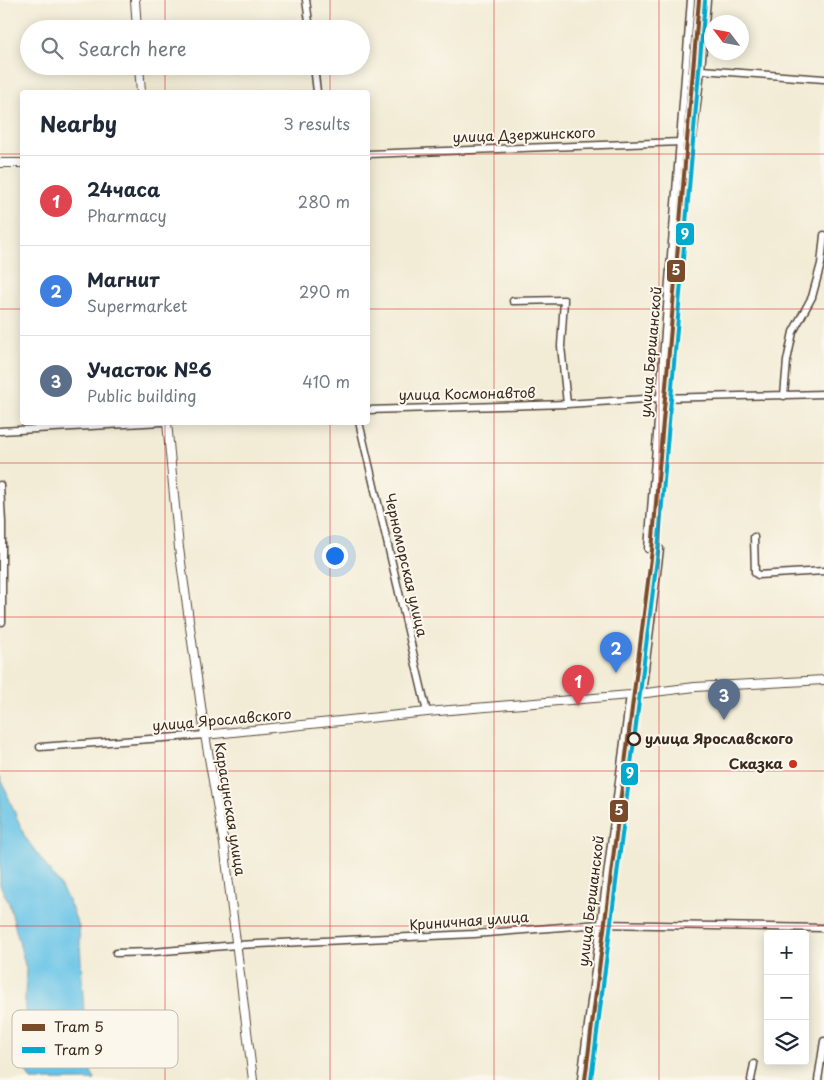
<!DOCTYPE html>
<meta charset="utf-8">
<style>
body{margin:0;font-family:"Playpen Sans",sans-serif;background:#f2f2f3;color:#1f2937}
.controls{position:absolute;right:15px;bottom:15px;display:grid;overflow:hidden;border-radius:5px;box-shadow:0 2px 12px #0003}
.controls button{width:45px;height:45px;display:grid;place-items:center;padding:0;border:0;border-bottom:1px solid #e0e1e3;background:#fff;color:#1f2937;font:25px sans-serif}
.compass{position:absolute;left:704px;top:15px;width:45px;height:45px;border-radius:50%;background:#fff;box-shadow:0 2px 12px #0003;rotate:302deg}
.you{position:absolute;left:334px;top:555px;width:18px;height:18px;margin:-12px;border:4px solid #fff;border-radius:50%;background:#1a73e8;box-shadow:0 0 0 8px #1a73e833}
.badge{display:grid;place-items:center;width:32px;height:32px;border-radius:50%;background:#1a73e8;color:#fff;font-size:16px;font-weight:700}
.pin{position:absolute;translate:-50% -41px;filter:drop-shadow(0 1px 2px #0008)}
.pin::after{content:'';position:absolute;top:26px;width:18px;height:15px;background:inherit;clip-path:polygon(0 0,100% 0,50% 100%)}
.list{margin:0;padding:0;list-style:none}
h2{display:flex;justify-content:space-between;align-items:center;height:65px;margin:0;padding:0 20px;font-size:21px}
h2 small{font-size:16px;font-weight:400;color:#747a83}
.list li{display:grid;grid-template-columns:32px 1fr auto;gap:15px;align-items:center;box-sizing:border-box;height:90px;padding:0 20px;border-top:1px solid #e0e1e3}
.list b{display:block;font-size:19px;white-space:nowrap}
.list p{margin:0;font-size:16px;white-space:nowrap;color:#747a83}
.list em{font-size:16px;font-style:normal;color:#747a83}
.icon{flex:none;width:28px;height:28px;fill:none;stroke:currentColor;stroke-width:2;stroke-linecap:round;stroke-linejoin:round}
.map{position:relative;flex:none;width:824px;height:1080px;overflow:hidden}
.search{position:absolute;background:#fff;box-shadow:0 2px 12px #0003;left:20px;top:20px;width:350px;height:55px;display:flex;align-items:center;gap:12px;box-sizing:border-box;padding:0 18px;border-radius:28px;color:#747a83;font-size:19px}
.panel{position:absolute;background:#fff;box-shadow:0 2px 12px #0003;left:20px;top:90px;width:350px;height:335px;border-radius:5px}
.map>svg:first-child{display:block}
.water{fill:#69c4e7;stroke:#527782}
.lines{fill:none;stroke-linecap:round;stroke-linejoin:round}
.minor-casing{stroke:#56473a;stroke-width:9}
.tertiary-casing{stroke:#56473a;stroke-width:10}
.minor{stroke:#fff;stroke-width:6}
.tertiary{stroke:#fff;stroke-width:8}
.tram-1-casing{stroke:#fbf7ec;stroke-width:8}
.tram-2-casing{stroke:#fbf7ec;stroke-width:8}
.tram-1{stroke:#7a4b2a;stroke-width:4}
.tram-2{stroke:#00a9ce;stroke-width:4}
.grid{fill:none;stroke:#d62828;stroke-width:1;stroke-opacity:0.55}
.stop-dot{fill:#fbf7ec;stroke:#3b2a1e;stroke-width:2.5}
.poi-dot{fill:#c8321e;stroke:#fbf7ec;stroke-width:2}
.labels{text-anchor:middle;stroke-width:4;stroke-linejoin:round;paint-order:stroke}
.street-label{font-size:14px;fill:#3b2a1e;stroke:#fbf7ec}
.stop-label{font-size:14px;font-weight:bold;fill:#3b2a1e;stroke:#fbf7ec;text-anchor:start}
.poi-label{font-size:14px;font-weight:bold;fill:#3b2a1e;stroke:#fbf7ec;text-anchor:end}
.key{fill:#fbf7ec;stroke:#c1baae;stroke-width:1}
.key-label{font-size:14px;fill:#3b2a1e}
.line-badge{stroke:#fbf7ec;stroke-width:2}
.badge-label{font-size:14px;text-anchor:middle;font-weight:bold;fill:#fff}
</style>
<div class="map">
<svg width="824" height="1080" viewBox="0 0 824 1080">
<rect width="100%" height="100%" fill="#fbf7ec"/>
<filter id="ink" filterUnits="userSpaceOnUse"><feTurbulence type="fractalNoise" baseFrequency=".02" numOctaves="2"/><feDisplacementMap in="SourceGraphic" scale="10" xChannelSelector="R" yChannelSelector="G"/><feConvolveMatrix kernelMatrix="1 2 1 2 8 2 1 2 1" color-interpolation-filters="sRGB"/></filter>
<filter id="wash" filterUnits="userSpaceOnUse"><feTurbulence type="fractalNoise" baseFrequency=".0096" numOctaves="4" result="noise"/><feDisplacementMap in="SourceGraphic" scale="20" xChannelSelector="R" yChannelSelector="G"/><feGaussianBlur stdDeviation="1.12" result="paint"/><feColorMatrix in="noise" values="0 0 0 0 0 0 0 0 0 0 0 0 0 0 0 0 0 1.4 0 .05"/><feComposite in="paint" operator="in"/></filter>
<g filter="url(#wash)">
<rect width="100%" height="100%" fill="#f2ecd6"/>
<path class="water" d="M0,777L25,837L60,885L69,902L79,927L87,1064L95,1080H31L23,1066L26,969L9,903L0,885Z"/>
</g>
<g filter="url(#ink)">
<g class="lines">
<defs>
<path id="minor" d="M306,0L310,29
M314,66L317,92
M701,70L824,79
M368,154L681,142L693,139L701,70L707,0
M513,301L564,300L561,346L567,404
M784,396L787,361L793,332L812,297L821,264L824,235
M368,410L567,404L660,398L824,394
M359,422L427,712
M0,431L162,422
M0,485L2,522V622
M754,537L755,573L758,575L824,571
M642,693L660,549H648L691,0
M40,747L205,735
M116,953L152,952L237,945L474,934L600,924L824,928
M581,1080L630,695
M751,1080L754,1064
M818,1080L824,1041"/>
<path id="tertiary" d="M135,0L137,29
M139,66L141,92
M0,163H22
M167,422L179,548L205,735L224,844L253,1080
M205,735L427,712L630,695L695,687L824,680"/>
</defs>
<use href="#minor" class="minor-casing"/>
<use href="#tertiary" class="tertiary-casing"/>
<use href="#minor" class="minor"/>
<use href="#tertiary" class="tertiary"/>
<defs>
<path id="tram-1" d="M585,1080L652,550L699,0"/>
<path id="tram-2" d="M591,1080L658,551L705,1"/>
</defs>
<use href="#tram-1" class="tram-1-casing"/>
<use href="#tram-2" class="tram-2-casing"/>
<use href="#tram-1" class="tram-1"/>
<use href="#tram-2" class="tram-2"/>
</g>
</g>
<path class="grid" d="M165,0V29M330,0V29M494,0V1080M659,0V1080M165,66V92M330,66V92M0,154H22M368,154H824M0,309H22M368,309H824M165,422V1080M330,422V1080M0,463H824M0,617H824M0,771H824M0,926H824"/>
<circle class="stop-dot" cx="634" cy="739" r="6"/>
<circle class="poi-dot" cx="793" cy="764" r="5"/>
<g class="labels">
<g class="street-label">
<text transform="translate(524 135) rotate(-2)" y="5">улица Дзержинского</text>
<text transform="translate(651 352) rotate(-85)" y="5">улица Бершанской</text>
<text transform="translate(467 394) rotate(-1)" y="5">улица Космонавтов</text>
<text transform="translate(406 565) rotate(77)" y="5">Черноморская улица</text>
<text transform="translate(222 720) rotate(-5)" y="5">улица Ярославского</text>
<text transform="translate(230 809) rotate(81)" y="5">Карасунская улица</text>
<text transform="translate(591 901) rotate(-83)" y="5">улица Бершанской</text>
<text transform="translate(469 921) rotate(-4)" y="5">Криничная улица</text>
</g>
<g class="stop-label">
<text x="645" y="744">улица Ярославского</text>
</g>
<g class="poi-label">
<text x="783" y="769">Сказка</text>
</g>
</g>
<rect x="12" y="1010" width="166" height="58" rx="8" class="key"/>
<rect x="22" y="1024" width="23" height="7" fill="#7a4b2a"/>
<rect x="22" y="1047" width="23" height="6" fill="#00a9ce"/>
<g class="key-label">
<text x="54" y="1032">Tram 5</text>
<text x="54" y="1055">Tram 9</text>
</g>
<g class="line-badge">
<rect x="675" y="222" width="20" height="24" rx="5" fill="#00a9ce"/>
<rect x="666" y="259" width="20" height="24" rx="5" fill="#7a4b2a"/>
<rect x="620" y="762" width="19" height="24" rx="5" fill="#00a9ce"/>
<rect x="609" y="799" width="20" height="24" rx="5" fill="#7a4b2a"/>
</g>
<g class="badge-label">
<text x="685" y="239">9</text>
<text x="676" y="275">5</text>
<text x="630" y="778">9</text>
<text x="619" y="815">5</text>
</g>
</svg>
<div class="controls">
<button>+</button>
<button>−</button>
<button><svg class="icon" aria-label="layers" viewBox="0 0 24 24"><path d="M12 4l9 5-9 5-9-5zM3 14l9 5 9-5"/></svg></button>
</div>
<svg class="compass" viewBox="-18 -18 36 36"><path d="M0-13l5 13h-10z" fill="#e53935"/><path d="M0 13l5-13h-10z" fill="#747a83"/></svg>
<div class="you"></div>
<div class="pin badge" style="left:578px;top:706px;background:#e0444e">1</div>
<div class="pin badge" style="left:616px;top:673px;background:#3f7fe0">2</div>
<div class="pin badge" style="left:724px;top:720px;background:#5c6f8a">3</div>
<div class="search"><svg class="icon" aria-label="search" viewBox="0 0 24 24"><circle cx="10" cy="10" r="6"/><path d="M15 15l6 6"/></svg>Search here</div>
<section class="panel">
<h2>Nearby<small>3 results</small></h2>
<ul class="list">
<li><span class="badge" style="background:#e0444e">1</span><div><b>24часа</b><p>Pharmacy</p></div><em>280 m</em></li>
<li><span class="badge" style="background:#3f7fe0">2</span><div><b>Магнит</b><p>Supermarket</p></div><em>290 m</em></li>
<li><span class="badge" style="background:#5c6f8a">3</span><div><b>Участок №6</b><p>Public building</p></div><em>410 m</em></li>
</ul>
</section>
</div>
